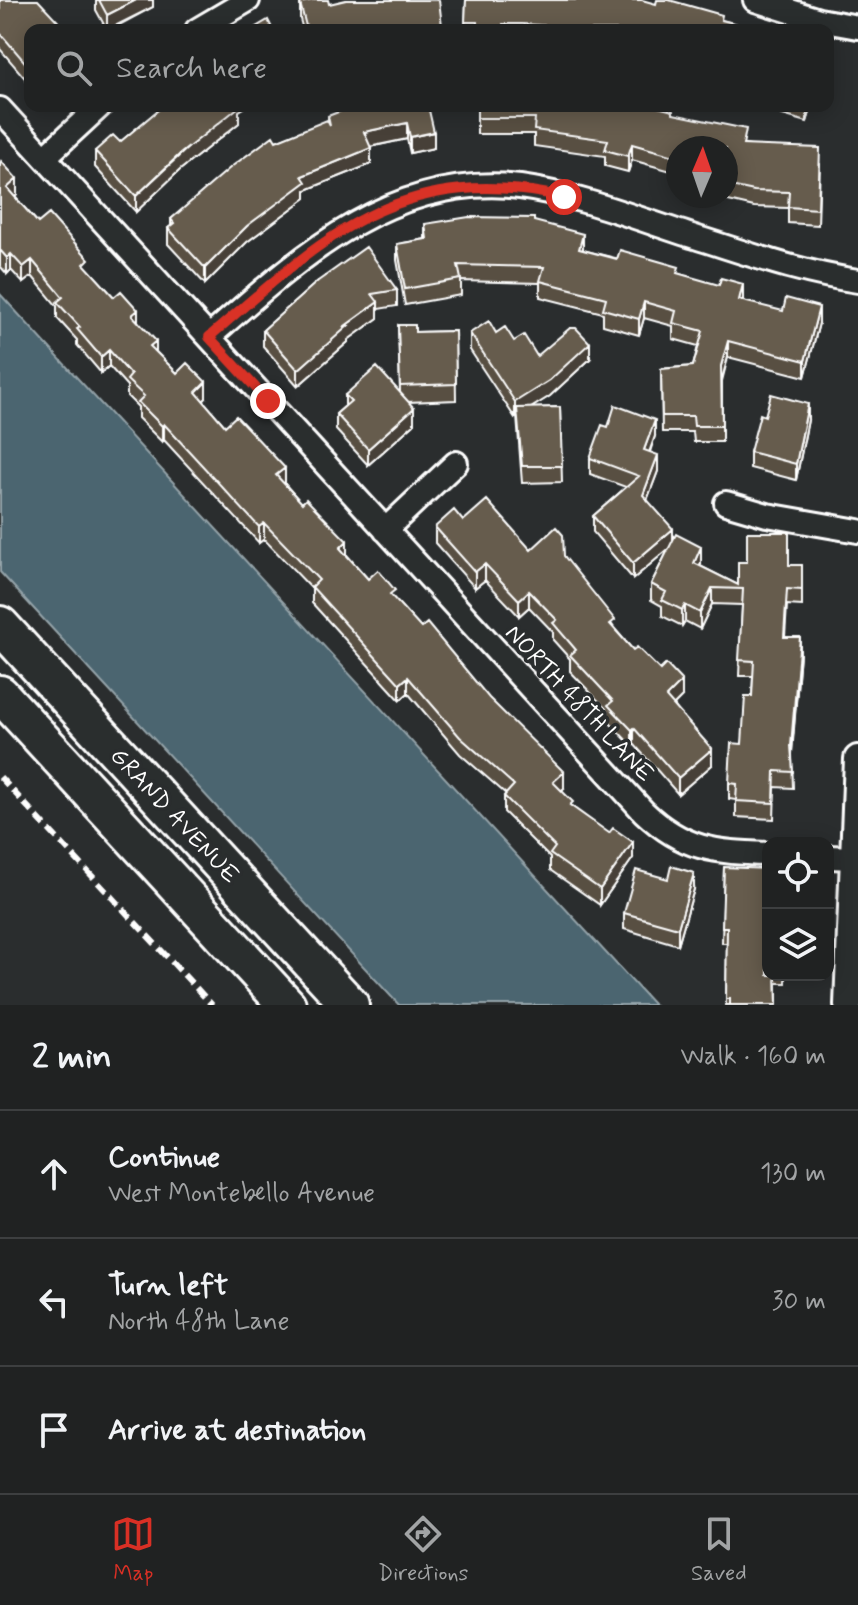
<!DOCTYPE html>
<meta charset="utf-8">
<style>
body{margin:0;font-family:Mynerve,sans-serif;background:#282a2a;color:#f1f3f6}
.controls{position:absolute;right:24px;bottom:24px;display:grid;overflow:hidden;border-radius:16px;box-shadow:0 4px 20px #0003}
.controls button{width:72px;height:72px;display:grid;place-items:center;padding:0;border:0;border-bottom:2px solid #3d3f40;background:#202222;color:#f1f3f6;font:40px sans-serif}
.compass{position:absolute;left:666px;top:136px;width:72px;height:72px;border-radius:50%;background:#202222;box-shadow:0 4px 20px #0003;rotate:2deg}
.stop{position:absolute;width:24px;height:24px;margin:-18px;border:6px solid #d93025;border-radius:50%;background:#fff}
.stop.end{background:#d93025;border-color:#fff;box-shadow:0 2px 8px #0008}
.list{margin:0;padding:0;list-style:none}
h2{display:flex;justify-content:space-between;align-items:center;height:104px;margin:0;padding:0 32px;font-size:34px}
h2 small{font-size:26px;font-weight:400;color:#a2a4a5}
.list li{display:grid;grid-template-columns:52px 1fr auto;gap:24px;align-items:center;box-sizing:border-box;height:128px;padding:0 32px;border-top:2px solid #3d3f40}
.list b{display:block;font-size:30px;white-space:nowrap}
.list p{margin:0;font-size:26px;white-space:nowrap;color:#a2a4a5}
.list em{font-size:26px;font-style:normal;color:#a2a4a5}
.icon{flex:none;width:44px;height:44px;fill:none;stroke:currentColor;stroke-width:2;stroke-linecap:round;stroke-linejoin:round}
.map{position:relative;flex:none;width:858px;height:1005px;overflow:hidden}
.search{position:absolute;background:#202222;box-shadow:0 4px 20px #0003;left:24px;right:24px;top:24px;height:88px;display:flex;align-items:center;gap:20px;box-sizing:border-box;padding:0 28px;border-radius:16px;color:#a2a4a5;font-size:30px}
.sheet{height:488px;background:#202222}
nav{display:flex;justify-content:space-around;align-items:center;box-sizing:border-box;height:112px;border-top:2px solid #3d3f40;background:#202222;font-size:22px;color:#a2a4a5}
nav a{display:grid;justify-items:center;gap:4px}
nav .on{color:#d93025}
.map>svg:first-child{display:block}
.water{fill:#4c6570;stroke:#94a3a9;stroke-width:2}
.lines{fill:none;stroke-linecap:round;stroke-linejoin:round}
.minor-casing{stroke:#fff;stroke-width:28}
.tertiary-casing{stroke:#fff;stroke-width:32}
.trunk-casing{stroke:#fff;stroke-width:42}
.minor{stroke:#2a2d2e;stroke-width:22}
.tertiary{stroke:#2a2d2e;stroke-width:26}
.trunk{stroke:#2a2d2e;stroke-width:36}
.rail{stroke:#fff;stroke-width:6;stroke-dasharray:12 6;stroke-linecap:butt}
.wall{fill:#584f43;stroke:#fff;stroke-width:2}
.shaded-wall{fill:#474037;stroke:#fff;stroke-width:2}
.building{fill:#665c4e;stroke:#fff;stroke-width:2}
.route{stroke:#d93025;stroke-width:10}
.labels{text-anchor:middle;stroke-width:7;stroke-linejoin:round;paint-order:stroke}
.street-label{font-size:24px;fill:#fff;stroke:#2a2d2e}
</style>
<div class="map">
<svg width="858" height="1005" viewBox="0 0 858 1005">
<rect width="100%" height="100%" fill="#2a2d2e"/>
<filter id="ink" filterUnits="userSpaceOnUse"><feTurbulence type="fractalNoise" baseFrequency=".0125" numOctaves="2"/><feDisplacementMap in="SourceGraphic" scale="16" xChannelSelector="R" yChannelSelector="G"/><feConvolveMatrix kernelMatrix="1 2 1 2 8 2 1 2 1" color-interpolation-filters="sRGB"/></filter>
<g filter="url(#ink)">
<path class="water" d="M0,294L654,1005H399L0,572Z"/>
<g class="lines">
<defs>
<path id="minor" d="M755,0L819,20L858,27
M197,30L248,0
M0,109L644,812C684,850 715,852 768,854
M45,157L100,106
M209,337C298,259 391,172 520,187C579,195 638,219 695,237C749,254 801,273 858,281
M726,503L767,515L858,531
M385,530L456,463
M828,857L854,858"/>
<path id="tertiary" d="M848,1005L858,759"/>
<path id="trunk" d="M0,625L350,1005
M0,694L287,1005"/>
</defs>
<use href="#minor" class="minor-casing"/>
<use href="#tertiary" class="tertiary-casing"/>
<use href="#trunk" class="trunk-casing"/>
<use href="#minor" class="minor"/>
<use href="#tertiary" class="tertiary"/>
<use href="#trunk" class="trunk"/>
<path class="rail" d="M0,777L212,1005"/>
</g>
<path class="wall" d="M0,0L30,30L29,83L0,49Z
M96,0H153V7L110,30H107L96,10Z
M466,0L722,20L761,30H465Z
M300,3L329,4L442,26V30H303L300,19Z
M163,106H247L239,111V123L180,170L136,212L95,167V151L120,142Z
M428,106L434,148L410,153L407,139L370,147L371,164L306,190V198L247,242L205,284L168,244V228L171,226V219L276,141L328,122V116Z
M477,106L673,114L746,145L820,164L818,225L788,223V208L754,207L707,196H726V148H678V173L632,160L628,172L605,166V156L534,146V134H477Z
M772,106H812L807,122L772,112Z
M0,163L17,195L15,197L38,223L89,270L114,297L138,321L156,352L177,373L206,398L203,401L225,426L285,484L368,579L395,600L564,788L561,790L573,808L633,858L600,905L550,870V858L504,812V796L506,794L460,754L408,693L400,700L312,603V589L264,539L259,543L164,440L162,442L138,418V407L127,396V386L109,366L101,373L77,345V340L57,318V306L32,276L23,283L11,270L7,274L0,266Z
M534,221L583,250L679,274L743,301L819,323L805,377L728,357L722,381V442H694L693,432H662L661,369L693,366L698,346L673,339V326L644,318L639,335L603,325V313L540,297V283L461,281V295L405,305L397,260V244L425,239V224Z
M318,281L397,290V306L378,309V318L348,340V342L298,386L263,346V330Z
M398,325L415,332L455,331L456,400L408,402L414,424L368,465L336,430V414L345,406V395L400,392Z
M470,333H496L514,341L537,356L590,359L550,396L530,408L560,407L562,482L522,483L517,416L515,418L470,350Z
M765,416L808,420L796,480L750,468V452Z
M608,427L655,436L650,452L658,471L647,500L673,541L701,564L700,566L738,585L789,565H802V606L787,605L785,637L800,653L792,754L793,788L775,787L774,819L736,817V800L729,799V783L742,744L752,696L753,676H739L742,605L712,604L700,629L685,621L682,626L662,616V606L651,600V584L669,548L633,579L593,532V516L626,487L590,474V458Z
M463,521L531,550L564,556L615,629L633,650L682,697L674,705L712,765L678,794L634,744L632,746L608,721V711L570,671V659L553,640V632L529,607L519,616L485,580L475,588L435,543V527Z
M724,867L768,975H786V983H777V1005H726L727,943H722Z
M694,889L678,945L624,929V913Z"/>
<path class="shaded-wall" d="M136,0H153V7L107,30V15Z
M233,106H247L239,111V123L180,170L136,212V196Z
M807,106H812L807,122Z
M407,123V139L364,148V132Z
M434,132V148L410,153V137Z
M632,144V160L628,172V156Z
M371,148V164L306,190V198L247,242L205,284V268L247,226L302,176Z
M17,179V195L7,204V188Z
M583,234V250L579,249Z
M11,254V270L7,274V258Z
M32,260V276L23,283V267Z
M743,284V300H739Z
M378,302V318L348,340V342L298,386V370L345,326Z
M644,302V318L639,335V319Z
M819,307V323L805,377V361Z
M138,310V326L132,315Z
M156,341V357L150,346Z
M728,341V357L721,382V366Z
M590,343V359L550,396L518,416L517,408V416L515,418V402Z
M109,350V366L101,373V357Z
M206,382V398L196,409V392Z
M808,404V420L796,480V464Z
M414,408V424L368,465V449Z
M655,420V436L644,466V450Z
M164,424V440L162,442V426Z
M658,455V471L643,511V495Z
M285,468V484L276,491V475Z
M264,523V539L259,543V527Z
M673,529V545L633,579V563Z
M347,541V557L340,548Z
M701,547V564L694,579V563Z
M485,564V580L475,588V572Z
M712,588V604L700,629V613Z
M529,591V607L519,616V600Z
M685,605V621L682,626V610Z
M800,637V653L791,762V746Z
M408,677V693L400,700V684Z
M682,681V697L666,713V697Z
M634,728V744L632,746V730Z
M712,749V765L678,794V778Z
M564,772V788L553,798V782Z
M633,842V858L600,905V889Z
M694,873V889L678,945V928Z"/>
<path class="building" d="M0,0H38L66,30H30L29,67L0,33Z
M99,0H136L107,15Z
M313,0H328L329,4L346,0H439L442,26L419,30H307L300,3Z
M466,0H642L656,4L657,0H669L722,15L721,20L761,30H557V26L522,24H503V30H477V22H465Z
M268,20L273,30H251Z
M163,106H238L239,107L180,154L136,196L95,151L113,135L120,142Z
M354,106H428L434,132L410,137L407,123L364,132L371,148L302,176L306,182L247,226L205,268L168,228L174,223L171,219L231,167L273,136L276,141L327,120L330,126L328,116Z
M477,106H654L673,111V114L746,129L743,145L820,148L818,209L788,207L789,192L754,191L726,185V148H678V157L632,144L628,156L605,150L608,140L534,130L535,118H477Z
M1,161L17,179L7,188L38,223L49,214L89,259L84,264L114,297L121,291L138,310L132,315L156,341L150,346L177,373L187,363L206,382L196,392L225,426L236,416L285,468L276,475L302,503L306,499L347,541L340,548L368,579L378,570L395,590L390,594L421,628L427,623L489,698L564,772L553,782L573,802L570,805L609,833L613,828L633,842L600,889L550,854L555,847L504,796L514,785L460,737L408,677L400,684L312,587L319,580L264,523L259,527L164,424L162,426L138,402L144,396L127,380L131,375L109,350L101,357L77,329L80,327L57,302L63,297L32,260L23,267L11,254L7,258L0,250V163Z
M469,217L534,218V221L583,234L579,249L617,259L620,250L679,267L677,273L719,285L721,278L743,284L739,300L783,311L786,298L819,307L805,361L728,341L721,366L722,426H694L693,416H662L661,369L693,366L703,331L673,323L676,311L644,302L639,319L603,309L606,298L540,281L544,267L458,265L461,279L405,289L397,244L427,239L425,224Z
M366,247L397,290L372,294L378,302L345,326H348L298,370L263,330L318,281Z
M489,321L496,333L505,327L514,341L524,335L537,356L570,328H576L590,343L550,380L515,402L470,333Z
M398,325H415V332L455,331L456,384L400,386Z
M377,367L414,408L368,449L336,414L351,401L345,395Z
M771,394L808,404L796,464L750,452L760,414L765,416Z
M615,405L655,420L644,450L658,455L643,495L673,529L633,563L593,516L639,476L590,458L602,425L608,427Z
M560,407L562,466H522L517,408Z
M487,500L531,550L556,527L563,535L564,556L615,620L610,624L633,650L637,647L660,670L666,664L682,681L666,697L712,749L678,778L634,728L632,730L608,705L613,701L570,655L576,650L553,623L557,620L529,591L519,600L485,564L475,572L435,527L454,510L463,521Z
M747,532H789V565H802V590L787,589L784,637H800L791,746L793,772L775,771L774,803L736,801L737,784L729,783L731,743L742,744L745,696H752L754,661L739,660L743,589L712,588L700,613L685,605L682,610L662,600L666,592L651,584L676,534L701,547L694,563L738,585V562H747Z
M671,866L694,873L678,928L624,913L636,870L668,879Z
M724,867L768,869V975H776L777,1005H730V999H726L727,927H722Z"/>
</g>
<g class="lines" filter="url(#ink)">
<path class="route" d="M268,401L209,337C324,237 401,161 564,197"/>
</g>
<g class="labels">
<g class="street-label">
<text transform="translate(580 703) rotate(47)" y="8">NORTH 48TH LANE</text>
<text transform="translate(175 815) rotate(47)" y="8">GRAND AVENUE</text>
</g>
</g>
</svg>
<div class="controls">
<button><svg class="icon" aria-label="locate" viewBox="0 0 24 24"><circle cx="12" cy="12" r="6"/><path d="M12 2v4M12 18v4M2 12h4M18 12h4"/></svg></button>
<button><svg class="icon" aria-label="layers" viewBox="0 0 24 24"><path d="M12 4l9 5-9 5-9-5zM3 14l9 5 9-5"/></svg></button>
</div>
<svg class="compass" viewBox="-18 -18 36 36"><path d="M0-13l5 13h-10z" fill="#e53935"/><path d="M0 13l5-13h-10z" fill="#a2a4a5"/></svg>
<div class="stop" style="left:564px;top:197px"></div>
<div class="stop end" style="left:268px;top:401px"></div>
<div class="search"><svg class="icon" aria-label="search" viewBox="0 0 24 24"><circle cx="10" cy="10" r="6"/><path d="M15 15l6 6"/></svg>Search here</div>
</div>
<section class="sheet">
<h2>2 min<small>Walk · 160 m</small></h2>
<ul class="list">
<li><svg class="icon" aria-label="ahead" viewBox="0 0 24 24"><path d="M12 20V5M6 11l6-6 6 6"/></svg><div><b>Continue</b><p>West Montebello Avenue</p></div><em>130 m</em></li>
<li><svg class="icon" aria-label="left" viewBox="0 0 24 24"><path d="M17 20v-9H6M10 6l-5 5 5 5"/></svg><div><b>Turn left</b><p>North 48th Lane</p></div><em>30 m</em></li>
<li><svg class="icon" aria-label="arrive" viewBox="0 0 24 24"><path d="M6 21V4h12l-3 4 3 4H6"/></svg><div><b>Arrive at destination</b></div></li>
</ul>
</section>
<nav>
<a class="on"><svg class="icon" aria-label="map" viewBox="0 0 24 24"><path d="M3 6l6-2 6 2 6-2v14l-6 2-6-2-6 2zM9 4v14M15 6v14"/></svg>Map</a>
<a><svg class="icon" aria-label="directions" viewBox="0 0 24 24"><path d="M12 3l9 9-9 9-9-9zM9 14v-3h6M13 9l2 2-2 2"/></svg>Directions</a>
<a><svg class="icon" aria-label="saved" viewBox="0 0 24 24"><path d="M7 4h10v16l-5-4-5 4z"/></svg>Saved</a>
</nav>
